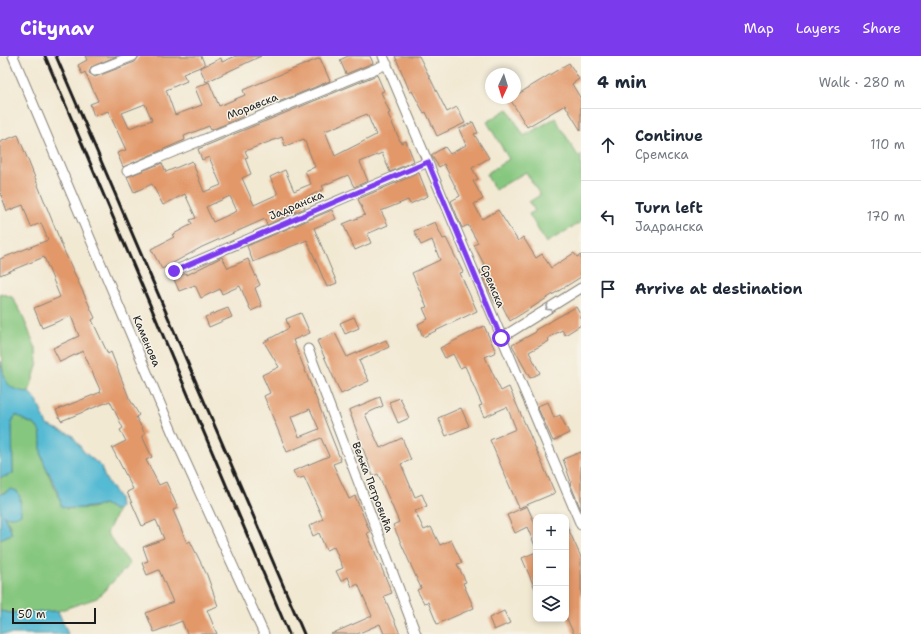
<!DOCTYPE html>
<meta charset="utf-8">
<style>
body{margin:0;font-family:"Shantell Sans",sans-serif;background:#f2f2f3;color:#1f2937}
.controls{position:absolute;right:12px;bottom:12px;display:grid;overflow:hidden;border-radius:8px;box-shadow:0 2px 6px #0003}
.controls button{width:36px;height:36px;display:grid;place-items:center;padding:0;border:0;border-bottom:1px solid #e0e1e3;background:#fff;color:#1f2937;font:20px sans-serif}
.compass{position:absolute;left:485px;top:12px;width:36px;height:36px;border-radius:50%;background:#fff;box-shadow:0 2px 6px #0003;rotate:184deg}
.scale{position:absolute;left:12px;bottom:10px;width:84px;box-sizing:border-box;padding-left:4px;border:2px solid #1c1c1c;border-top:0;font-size:11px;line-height:14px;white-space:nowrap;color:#1c1c1c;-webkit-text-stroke:3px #f7f3e8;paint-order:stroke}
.stop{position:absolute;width:12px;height:12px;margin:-9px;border:3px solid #7c3aed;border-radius:50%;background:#fff}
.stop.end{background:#7c3aed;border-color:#fff;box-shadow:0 1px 4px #0008}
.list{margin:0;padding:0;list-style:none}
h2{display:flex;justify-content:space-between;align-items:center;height:52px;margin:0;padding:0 16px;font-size:17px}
h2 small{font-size:13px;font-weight:400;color:#747a83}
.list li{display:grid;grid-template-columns:26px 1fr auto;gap:12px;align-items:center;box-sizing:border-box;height:72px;padding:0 16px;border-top:1px solid #e0e1e3}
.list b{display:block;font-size:15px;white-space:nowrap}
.list p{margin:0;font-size:13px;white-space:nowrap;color:#747a83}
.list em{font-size:13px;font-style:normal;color:#747a83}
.icon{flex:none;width:22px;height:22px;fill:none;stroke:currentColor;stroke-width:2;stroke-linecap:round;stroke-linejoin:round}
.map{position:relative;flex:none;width:581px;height:578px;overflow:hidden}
header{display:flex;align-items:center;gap:24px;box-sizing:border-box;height:56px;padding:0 20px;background:#7c3aed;color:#fff}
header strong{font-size:19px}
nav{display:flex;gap:22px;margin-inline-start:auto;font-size:14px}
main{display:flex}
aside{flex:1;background:#fff}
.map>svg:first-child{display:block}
.green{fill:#86c77f;stroke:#51724e}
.water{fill:#55bad3;stroke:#386b78}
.building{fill:#e29869;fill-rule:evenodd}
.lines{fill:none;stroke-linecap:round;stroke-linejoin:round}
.street-casing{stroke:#878278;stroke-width:11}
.street{stroke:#fff;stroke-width:9}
.rail{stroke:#1c1c1c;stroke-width:3}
.oneway{stroke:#999}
.route{stroke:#7c3aed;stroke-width:5}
.labels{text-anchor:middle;stroke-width:3;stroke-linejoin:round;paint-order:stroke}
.street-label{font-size:11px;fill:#1c1c1c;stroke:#f7f3e8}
</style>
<header>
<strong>Citynav</strong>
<nav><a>Map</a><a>Layers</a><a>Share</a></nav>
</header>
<main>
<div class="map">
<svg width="581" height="578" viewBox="0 0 581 578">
<rect width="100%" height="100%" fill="#f7f3e8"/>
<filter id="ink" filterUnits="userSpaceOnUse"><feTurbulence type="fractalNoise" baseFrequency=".025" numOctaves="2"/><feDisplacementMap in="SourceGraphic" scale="8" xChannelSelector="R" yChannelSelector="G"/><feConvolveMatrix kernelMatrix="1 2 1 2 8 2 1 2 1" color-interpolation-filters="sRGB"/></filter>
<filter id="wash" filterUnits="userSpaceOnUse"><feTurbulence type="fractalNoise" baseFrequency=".012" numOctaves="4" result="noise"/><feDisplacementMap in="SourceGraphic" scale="16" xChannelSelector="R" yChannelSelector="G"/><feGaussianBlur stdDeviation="0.9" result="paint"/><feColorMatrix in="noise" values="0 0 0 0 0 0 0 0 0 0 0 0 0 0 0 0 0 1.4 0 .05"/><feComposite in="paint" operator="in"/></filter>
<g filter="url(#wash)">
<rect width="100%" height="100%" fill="#f2e9d3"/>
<path class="green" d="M508,53L524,80L555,62L578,100L581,99V166L546,187L529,158L535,155L529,146L540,139L526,116L495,134L486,118L509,103L487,66Z
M0,237L12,241L21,256L37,295L38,307L29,336C21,336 9,334 5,325C0,306 0,259 0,237Z
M15,360H19C24,367 35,366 39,374C43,382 40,391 42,401C47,417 57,438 66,453L91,452L104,448L114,454H118L107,477L130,508L97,542L58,555L10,557L0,555V483L11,478L10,470L3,458L21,447L17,435L4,436L0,439V422L13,417L12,366Z"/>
<path class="water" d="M0,305C6,325 5,334 29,336L37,345L47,369L72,379L84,396L101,410L105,422L119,442L120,451L118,454H114L104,448C96,451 68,455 61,450C60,432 47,418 42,401C39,390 44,380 37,371C33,366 24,366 19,360H15L12,366L13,418L0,422Z
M11,433L17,435L20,441L21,458C16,462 8,462 3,459L11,474V478L0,483V439Z
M0,555L10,557L58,555L68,578H0Z"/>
<g id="blocks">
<path class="building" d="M85,0H117L91,11L89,17L95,21L135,6L139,0H201L205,9L183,18L187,25L166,34L175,59L202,49L195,32L209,26L219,50L245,39L243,34L320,2L330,25L276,47L273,42L245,54L247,59L211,74L209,70L184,80L185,84L123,111L117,97L126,94L108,55L94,60L90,48L98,45L85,16L82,18L78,9L87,4ZM145,48L152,64L129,72L122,57Z
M236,0H261L206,26L200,12L221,2L222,6Z
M348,0H370L373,7L346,18L340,4Z
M395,0H419L447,56L457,51L465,67L437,80L426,56L424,57L412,35L410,36Z
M569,7L579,23L572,28L581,43V75L565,49L527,71L510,43L515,42V40Z
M377,19L384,35L381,36L390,57L388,58L401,87L406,85L414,105L390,116L382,97L360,106L368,125L354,131L348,119L322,130L324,133L301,144L305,152L267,169L265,163L202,191L162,213L151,193L174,181L172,179L192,168L190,164L196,162L185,138L163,149L152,128L134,136L127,121L162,107L166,116L192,105L204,136L221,129L209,101L202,104L198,93ZM367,58L376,79L335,100L325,75ZM282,81L285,90L304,83L315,111L305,115L311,128L294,135L285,114L270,121L278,138L254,149L242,122L251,118L245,102L248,101L245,95ZM230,140L237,155L213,166L206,151Z
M473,66L478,77L474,78L489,102L472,112L478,123L473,125L483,143L474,148L482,163L498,154L518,185L523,181L536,202L542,198L551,212L574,197L577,201L581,199V221L510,265L500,245L495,247L480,215L486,212L474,189L478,187L468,169L462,172L451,145L460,140L444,108L439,111L431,99L445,91L450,98L466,89L459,73Z
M18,79L65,197L95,262L92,264L108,298L111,296L129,342L139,359L136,361L145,378L142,380L152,401L146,404L159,429L166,426L178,452L173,454L187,487L190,485L207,519L218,550L207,554L217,578H187L182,565L154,576L146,557L173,546L159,514L147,519L142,507L148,505L143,491L164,483L156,464L142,470L127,436L133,433L112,392L126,385L120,374L123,372L110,345L61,365L56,354L101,336L83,295L60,306L53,292L79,280L71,260L42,272L34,252L60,241L44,201L0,219V203L48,184L41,167L31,171L23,149L7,155L0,136V86Z
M419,117L428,140L410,148L408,144L381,155L388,169L367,178L371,187L355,194L343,168L365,159L358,143Z
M332,154L336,163L314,172L337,227L327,231L307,184L253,206L247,190Z
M435,166L443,183L446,182L463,216L460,217L477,255L423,281L418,268L428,263L423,252L427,251L412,217L440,204L432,184L421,189L414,175Z
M222,201L228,212L248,203L260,229L255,232L262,250L251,255L240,230L222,238L220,233L201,242L195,229L179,235L174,223L186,217L187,219Z
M576,251L581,260V269L565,279L562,274L548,282L549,285L529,296L540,317L530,322L512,289L536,276L535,274Z
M228,252L232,261L209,271L205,261Z
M301,257L310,277L293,284L341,405L333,408L349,443L355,440L370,476L367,477L392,537L384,540L400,578H384L380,568L357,578H331L372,560L358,528L352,531L348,521L341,525L336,515L343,512L334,491L326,494L319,477L313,480L309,470L323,463L304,421L297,423L293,415L329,400L321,382L287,396L264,340L270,337L262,319L279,311L264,286L289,272L286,263ZM310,353L319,373L299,381L291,361Z
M354,261L359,272L345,278L340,267Z
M484,270L496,296L485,301L501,335L509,331L555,437L519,452L490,384L516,373L507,351L484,361L479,350L482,349L465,310L460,312L453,298L445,302L440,292Z
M335,277L347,301L386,284L389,291L359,305L369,325L341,338L317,285Z
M380,341L383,350L365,358L380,392L402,382L411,404L401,408L415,441L422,438L427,450L415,455L424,474L431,471L440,489L451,484L462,507L457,508L466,526L463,527L474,552L437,568L428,546L424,547L417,534L421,532L393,469L399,466L378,418L373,420L349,354Z
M400,342L409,362L398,367L389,346Z
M548,346L554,362L560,359L569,377L553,385L537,350Z
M461,352L469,370L446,380L438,362Z
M581,396V454L570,427L571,426L563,403Z
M527,450L536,470V492L527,471L515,477L507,459Z
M566,468L581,501V578H574L566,561Z
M536,496V535L522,502Z
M504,555L510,567L494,574L489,562Z"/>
</g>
</g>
<g filter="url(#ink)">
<use href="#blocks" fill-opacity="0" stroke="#878278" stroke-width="1"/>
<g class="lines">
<defs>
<path id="street" d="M13,0L173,378L264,578
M383,0L581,469
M95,15L133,0
M127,115L387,8
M174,215L428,106
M501,282L581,232
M308,293L416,578"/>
</defs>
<use href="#street" class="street-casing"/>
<use href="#street" class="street"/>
<path class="rail" d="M45,0L289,578
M56,0L304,578"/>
</g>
<defs><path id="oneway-chevron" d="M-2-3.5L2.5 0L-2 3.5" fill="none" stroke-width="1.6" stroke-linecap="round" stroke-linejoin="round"/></defs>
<use class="oneway" href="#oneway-chevron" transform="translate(548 252) rotate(148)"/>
</g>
<g class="lines" filter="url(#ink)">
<path class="route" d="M174,215L428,106L501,282"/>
</g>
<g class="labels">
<g class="street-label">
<text transform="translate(252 50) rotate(-22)" y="4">Моравска</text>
<text transform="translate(296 149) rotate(-23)" y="4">Јадранска</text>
<text transform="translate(493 230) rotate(67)" y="4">Сремска</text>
<text transform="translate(147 285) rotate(67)" y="4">Каменова</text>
<text transform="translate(373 431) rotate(69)" y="4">Вељка Петровића</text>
</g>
</g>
</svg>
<div class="controls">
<button>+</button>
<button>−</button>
<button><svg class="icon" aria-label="layers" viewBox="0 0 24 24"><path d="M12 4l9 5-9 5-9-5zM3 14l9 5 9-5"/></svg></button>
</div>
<svg class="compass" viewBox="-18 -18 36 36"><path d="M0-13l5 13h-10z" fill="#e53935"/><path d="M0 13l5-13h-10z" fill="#747a83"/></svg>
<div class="scale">50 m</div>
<div class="stop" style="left:501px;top:282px"></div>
<div class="stop end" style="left:174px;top:215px"></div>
</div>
<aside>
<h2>4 min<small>Walk · 280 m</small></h2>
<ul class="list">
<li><svg class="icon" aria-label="ahead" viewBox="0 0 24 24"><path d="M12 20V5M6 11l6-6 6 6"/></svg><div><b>Continue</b><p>Сремска</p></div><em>110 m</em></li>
<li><svg class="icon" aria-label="left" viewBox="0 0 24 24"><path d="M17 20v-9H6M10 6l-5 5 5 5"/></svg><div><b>Turn left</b><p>Јадранска</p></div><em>170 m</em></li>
<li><svg class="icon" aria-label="arrive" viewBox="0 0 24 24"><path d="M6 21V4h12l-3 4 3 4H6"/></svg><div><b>Arrive at destination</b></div></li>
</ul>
</aside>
</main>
